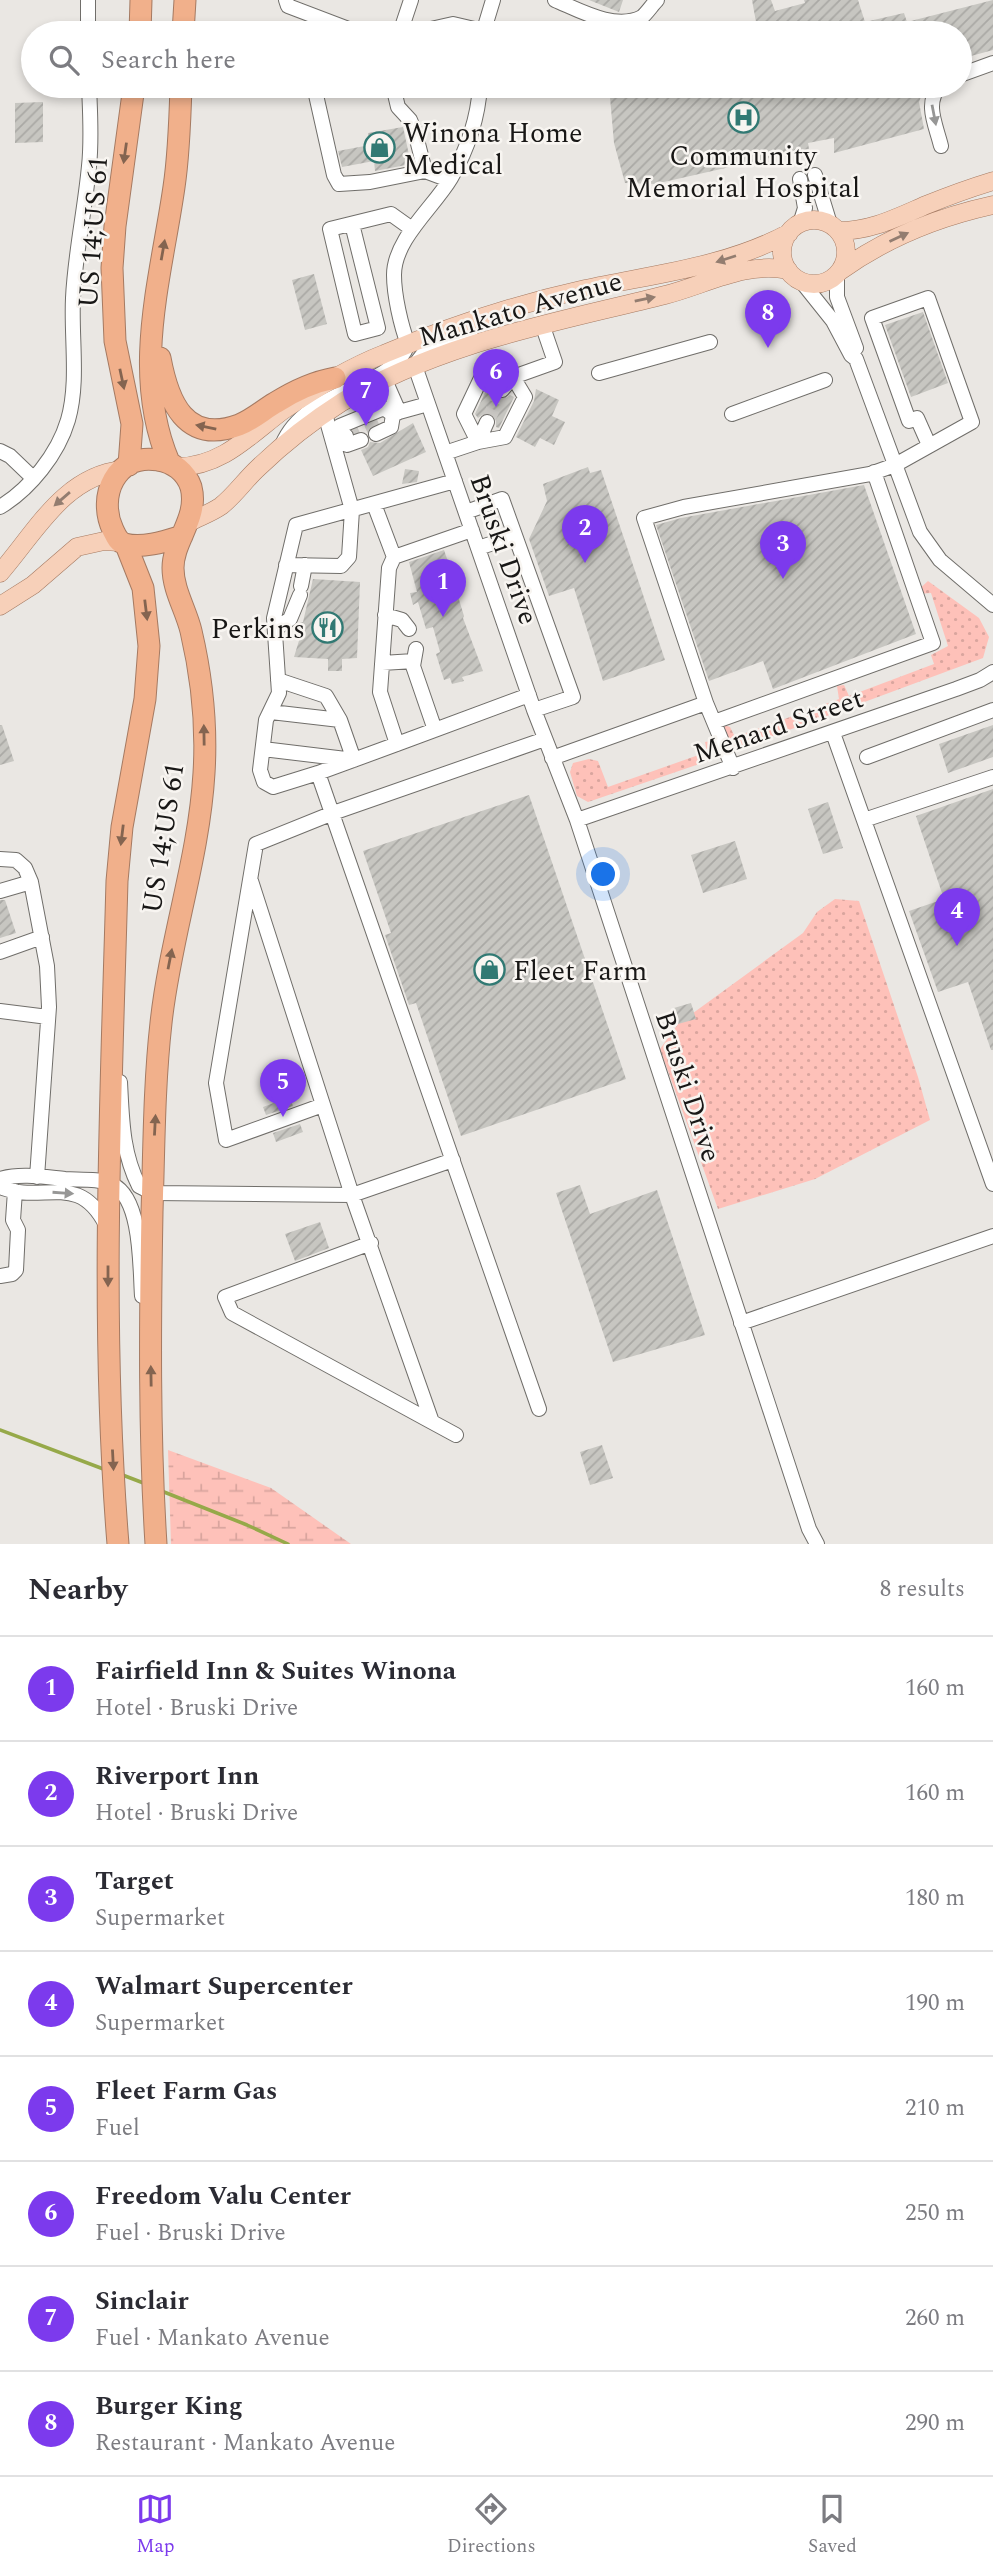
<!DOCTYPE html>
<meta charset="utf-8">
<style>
body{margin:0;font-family:Spectral,serif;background:#f7f7f7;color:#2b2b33}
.you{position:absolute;left:604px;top:875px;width:24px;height:24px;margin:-18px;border:5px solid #fff;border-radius:50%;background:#1a73e8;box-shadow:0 0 0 10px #1a73e833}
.badge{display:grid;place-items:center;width:46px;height:46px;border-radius:50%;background:#7c3aed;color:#fff;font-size:23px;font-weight:700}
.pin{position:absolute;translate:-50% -58px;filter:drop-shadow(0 2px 4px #0008)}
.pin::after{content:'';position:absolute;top:37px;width:24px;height:21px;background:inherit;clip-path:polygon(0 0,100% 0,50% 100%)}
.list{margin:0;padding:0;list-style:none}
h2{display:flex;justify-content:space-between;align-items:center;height:91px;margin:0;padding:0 28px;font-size:30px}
h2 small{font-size:23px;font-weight:400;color:#7c7c81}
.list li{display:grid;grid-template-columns:46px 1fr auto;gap:21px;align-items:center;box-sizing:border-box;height:105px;padding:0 28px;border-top:2px solid #e1e1e2}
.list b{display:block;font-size:26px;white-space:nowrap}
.list p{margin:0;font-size:23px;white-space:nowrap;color:#7c7c81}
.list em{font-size:23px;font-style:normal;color:#7c7c81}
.icon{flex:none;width:38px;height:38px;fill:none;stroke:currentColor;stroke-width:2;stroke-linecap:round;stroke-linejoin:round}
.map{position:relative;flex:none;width:993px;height:1544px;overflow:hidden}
.search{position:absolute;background:#fff;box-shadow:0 4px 10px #0003;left:21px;right:21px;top:21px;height:77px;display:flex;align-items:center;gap:18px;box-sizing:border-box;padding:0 24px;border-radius:38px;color:#7c7c81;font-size:26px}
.sheet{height:931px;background:#fff}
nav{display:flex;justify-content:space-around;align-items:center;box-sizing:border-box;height:98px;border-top:2px solid #e1e1e2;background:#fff;font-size:19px;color:#7c7c81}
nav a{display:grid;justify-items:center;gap:4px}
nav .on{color:#7c3aed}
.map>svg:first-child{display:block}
.grass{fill:url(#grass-dots)}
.wetland{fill:url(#wetland-marsh)}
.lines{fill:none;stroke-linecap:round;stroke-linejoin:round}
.stream{stroke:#96a949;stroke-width:3.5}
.building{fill:url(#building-hatch)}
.minor-tunnel{stroke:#cac8c4;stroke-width:14;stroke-dasharray:14 7;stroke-linecap:butt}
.minor-casing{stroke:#706e6a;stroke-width:16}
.major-casing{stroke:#a57a62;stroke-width:19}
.highway-casing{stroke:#a57a62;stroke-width:23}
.minor{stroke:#fff;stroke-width:14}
.major{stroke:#f7d0b9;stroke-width:18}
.highway{stroke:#f1b08b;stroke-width:21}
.oneway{fill:#979796}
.oneway2{fill:#846450}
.oneway3{fill:#937d70}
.labels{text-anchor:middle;stroke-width:5;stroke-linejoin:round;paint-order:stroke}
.poi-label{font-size:28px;fill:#181716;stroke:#f8f5f1;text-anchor:start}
.street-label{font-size:28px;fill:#181716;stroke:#f8f5f1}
</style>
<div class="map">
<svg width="993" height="1544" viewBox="0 0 993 1544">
<defs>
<pattern id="grass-dots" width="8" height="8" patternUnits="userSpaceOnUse" patternTransform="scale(1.75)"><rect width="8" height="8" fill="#fec1b9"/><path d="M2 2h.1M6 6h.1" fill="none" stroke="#d9a59e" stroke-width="1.8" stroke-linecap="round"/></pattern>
<pattern id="wetland-marsh" width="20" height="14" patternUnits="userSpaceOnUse" patternTransform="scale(1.75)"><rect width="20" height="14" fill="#fec1b9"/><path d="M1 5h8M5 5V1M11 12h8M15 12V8" fill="none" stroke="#d9a59e"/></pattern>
<pattern id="building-hatch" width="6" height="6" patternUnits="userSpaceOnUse" patternTransform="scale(1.75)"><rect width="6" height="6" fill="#c7c6c1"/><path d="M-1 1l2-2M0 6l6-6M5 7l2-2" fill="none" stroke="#aaa9a5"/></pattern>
</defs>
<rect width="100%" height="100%" fill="#eae7e3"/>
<path class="grass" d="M928,581L979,618L989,637L983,658L746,746H734L728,742L724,725L730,727L735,737L839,699L837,686L844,685L849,696L934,664L931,655L948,646L931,593L918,594L917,591Z
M711,741L713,750L708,761L588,802L577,796L570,772L573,763L589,759L598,761L608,787L707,752L705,742Z
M835,899L859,901L918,1077L930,1120L815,1179L718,1209L660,1049L678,1024L803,933L817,912Z"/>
<path class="wetland" d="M168,1450L271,1488L351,1544H171Z"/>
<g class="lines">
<path class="stream" d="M0,1430L106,1470
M120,1474L146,1484
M159,1490L247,1525L288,1544"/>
</g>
<path class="building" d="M589,0H623L619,12Z
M752,0H771L775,11L805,3L804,0H858L865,22L904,13L907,22L993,0V50L960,59V33H758Z
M609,86H925L919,102L924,129L834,153V138L808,143L809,149L655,184L625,183L614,143Z
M43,102V142L15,143V103Z
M403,127L411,164L375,171L374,161L342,167L338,151L370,145L368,133Z
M314,274L327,324L305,330L292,280Z
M923,312L948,383L911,397L885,325Z
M489,384L494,386L493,393L496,398L505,399L510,395L514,397L499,428L496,427V420L492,414L485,413L478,418L475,414Z
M536,389L559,400L552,416L565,422L554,445L540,438L535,447L516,437L534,401Z
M413,423L426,452L373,476L361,450L368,447L370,442L380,443Z
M588,467L590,473L601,470L665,660L603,681L574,588L549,596L529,539L547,501L543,484Z
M405,469L419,471L417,482L402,484Z
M864,485L916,634L773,689L763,661L709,681L656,525L681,518Z
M444,550L455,582L460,580L464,591L457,593L464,616L463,618L483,671L462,677L464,681L452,684L450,678L444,680L436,654L440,652L433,627L426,629L418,602L413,605L410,593L417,592L409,562Z
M313,579L360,582L357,658L342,659V671H328V659L294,657L301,634L296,633L299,623L303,622Z
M0,725H2L14,761L0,765Z
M993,725V757L948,773L939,744Z
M993,789V1050H991L968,982L938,992L909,911L944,899L916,816Z
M529,795L626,1079L461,1136L416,1003L409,1005L385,935L391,933L363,851Z
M828,802L843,848L823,854L808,809Z
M735,841L747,879L703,893L691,855Z
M0,900H5L16,933L0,938Z
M691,1003L696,1019L678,1024L674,1008Z
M290,1097L293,1106L266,1115L263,1107Z
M300,1124L303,1132L276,1142L273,1133Z
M580,1185L590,1214L657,1190L705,1335L613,1362L556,1193Z
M320,1222L329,1248L295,1261L285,1234Z
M602,1445L613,1478L590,1485L580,1452Z"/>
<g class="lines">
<path class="minor-tunnel" d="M487,422L502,390
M346,436L387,418"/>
<defs>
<path id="minor" d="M286,0L288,6L359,33
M555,0C579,10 615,31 642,17C647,13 652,5 657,0
M88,33V0
M400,33L411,0
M413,33L453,24L483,31
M483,33L493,0
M960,75L993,63
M314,86L334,175L339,184L370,182L425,171L449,180
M393,86L398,107L410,120L415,132L425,171
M940,86C924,103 936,125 941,146
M815,175L830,224
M352,224L378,328L355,334L330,229L391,214L412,229
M800,224L805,208L800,179
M837,275V297L856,348
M801,281L833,321L851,355L856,359L920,532L940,560L993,605
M472,329C450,338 426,343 415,366L534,710L577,820L809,1529L817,1544
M599,373L710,342
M385,380L399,412L428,404
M732,414L825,380
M376,434L391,427L393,415
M346,436L340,437L347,445L361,440
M333,441L340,437V426L384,408L393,415L399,412
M478,442L505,437L525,397L513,377L555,362L542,324
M478,442L487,422
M282,445C307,386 391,392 408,344C401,326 394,295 394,275C394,239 434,207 451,178C467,150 478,119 480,86
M0,451L10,456L33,478
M445,453L478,442L464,414L483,374L513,377L502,390
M374,504L394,557
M0,507C30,489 58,454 68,420C79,382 71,338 73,298C75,254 85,210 89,166C92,139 90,112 89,86
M466,512L502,499L573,697L534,710
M472,530L394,557L389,568L380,692L397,744L529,695
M478,548L515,536
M286,565L341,566L349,557L352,510L325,414
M301,586L305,565
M385,615L402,620L409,629
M275,629L290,619L300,595
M416,649L413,666L435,730
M382,663L414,661
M278,680L326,696L340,720
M714,722L933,643L874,472
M833,733L993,1184
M397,744L318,773L539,1409
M263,749L354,760L340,720L271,712
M867,757L993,710
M552,758L706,703
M733,768L706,703L644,518L684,507L870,474L895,465L972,422L928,298L872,318L909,421L917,418L929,445
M318,773L273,787L264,782L260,770L266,720L279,693L274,618L296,525L455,481
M577,820L956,689L980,680L993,672
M864,820L993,777
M0,859L16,860L25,868L31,882L47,966L49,1007L37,1177
M251,881L352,1195L432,1422L456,1435
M0,891L31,882
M0,952L42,937
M0,1011L48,1017
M120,1082C122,1118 122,1153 139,1186L153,1193L352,1195L453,1160
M323,1105L226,1140L216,1083L256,844L333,813L545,739
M0,1179C20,1173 44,1177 65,1179C80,1180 99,1178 113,1185C142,1199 140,1268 142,1296
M0,1187C42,1205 78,1170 106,1225
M371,1243L225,1297L232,1313L432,1422
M0,1276L12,1274L16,1270L18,1230L13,1220L15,1191
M741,1323L993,1236"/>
<path id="major" d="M782 252a32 32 0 1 1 64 0a32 32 0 1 1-64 0Z
M838,231C871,231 896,218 926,205C948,196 970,188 993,181
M840,271C886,238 938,217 993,205
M178,467C222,466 249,436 282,411C314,389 348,368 384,354C448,327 517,304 585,289C654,274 726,267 789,233
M188,523C199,517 211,513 221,506C235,495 245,480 258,468C284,443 312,421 342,402C442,342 554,323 665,295C705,285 746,261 788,270
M0,573C35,533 64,476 122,470
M0,606L33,585L77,547L104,541L119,542"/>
<path id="highway" d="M140,33L141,0
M183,33L185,0
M160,358C168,401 185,445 239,425C252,420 263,410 275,403C294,391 313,382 335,378
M169,462C131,373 161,278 174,187C179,154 180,119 181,86
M129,465L132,424L115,341L112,268L115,226L134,86
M118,1544C100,1323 111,1102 117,881L122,827L145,699L149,646L143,588L126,545
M156,1544C149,1434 150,1322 152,1212C154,1149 154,1085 161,1023C170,939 199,858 204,773C207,725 202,678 191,631C186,610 173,590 173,568C173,540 199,518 191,487C186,472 173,462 158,460C116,453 97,496 113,530C116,536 118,542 125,544C142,549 166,541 182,536"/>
</defs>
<use href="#minor" class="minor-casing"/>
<use href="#major" class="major-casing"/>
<use href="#highway" class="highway-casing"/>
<use href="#minor" class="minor"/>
<use href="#major" class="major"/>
<use href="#highway" class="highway"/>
</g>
<defs><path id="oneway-solid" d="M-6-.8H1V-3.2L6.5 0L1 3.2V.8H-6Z" transform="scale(1.75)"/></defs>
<g class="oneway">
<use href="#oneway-solid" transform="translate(934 115) rotate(79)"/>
<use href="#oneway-solid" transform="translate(63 1193) rotate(4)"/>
</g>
<g class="oneway2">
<use href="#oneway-solid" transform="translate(125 153) rotate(98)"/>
<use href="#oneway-solid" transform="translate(163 250) rotate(-80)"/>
<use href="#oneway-solid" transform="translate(122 379) rotate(78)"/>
<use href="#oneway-solid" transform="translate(206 427) rotate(-168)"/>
<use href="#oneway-solid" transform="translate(146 610) rotate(83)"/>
<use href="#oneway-solid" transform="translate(204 735) rotate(-91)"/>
<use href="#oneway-solid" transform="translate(122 835) rotate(97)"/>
<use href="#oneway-solid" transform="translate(170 959) rotate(-79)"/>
<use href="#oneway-solid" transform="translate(155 1125) rotate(-87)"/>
<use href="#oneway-solid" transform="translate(108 1276) rotate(90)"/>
<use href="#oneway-solid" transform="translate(151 1376) rotate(-91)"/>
<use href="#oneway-solid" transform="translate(113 1460) rotate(87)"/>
</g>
<g class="oneway3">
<use href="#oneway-solid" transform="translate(899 237) rotate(-25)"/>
<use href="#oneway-solid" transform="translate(726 259) rotate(162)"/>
<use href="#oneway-solid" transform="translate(645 299) rotate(-12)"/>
<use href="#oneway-solid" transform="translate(62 499) rotate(139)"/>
</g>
<defs>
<symbol id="hospital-ring" viewBox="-11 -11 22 22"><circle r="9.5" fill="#f8f5f1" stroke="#317973" stroke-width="1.5"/><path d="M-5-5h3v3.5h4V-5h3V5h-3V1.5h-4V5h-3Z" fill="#317973"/></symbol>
<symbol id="shop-ring" viewBox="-11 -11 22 22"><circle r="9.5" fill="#f8f5f1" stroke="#317973" stroke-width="1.5"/><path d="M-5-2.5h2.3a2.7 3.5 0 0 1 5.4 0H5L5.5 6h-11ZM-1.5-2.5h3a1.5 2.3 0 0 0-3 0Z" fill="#317973"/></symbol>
<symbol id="restaurant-ring" viewBox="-11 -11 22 22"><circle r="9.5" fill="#f8f5f1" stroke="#317973" stroke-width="1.5"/><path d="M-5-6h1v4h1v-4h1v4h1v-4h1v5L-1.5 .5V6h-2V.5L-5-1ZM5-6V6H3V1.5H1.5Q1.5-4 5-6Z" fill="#317973"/></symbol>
</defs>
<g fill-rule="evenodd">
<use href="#hospital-ring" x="726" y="100" width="35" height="35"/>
<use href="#shop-ring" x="362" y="130" width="35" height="35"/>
<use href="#restaurant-ring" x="310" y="610" width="35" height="35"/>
<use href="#shop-ring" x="472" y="952" width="35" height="35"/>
</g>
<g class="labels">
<g class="poi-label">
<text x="403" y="142">Winona Home<tspan x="403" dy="32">Medical</tspan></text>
<text x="743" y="165" text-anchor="middle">Community<tspan x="743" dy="32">Memorial Hospital</tspan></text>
<text x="305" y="638" text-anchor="end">Perkins</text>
<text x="513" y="980">Fleet Farm</text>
</g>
<g class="street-label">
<text transform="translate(92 232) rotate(-86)" y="10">US 14;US 61</text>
<text transform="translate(520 308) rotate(-16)" y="10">Mankato Avenue</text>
<text transform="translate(505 549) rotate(71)" y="10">Bruski Drive</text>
<text transform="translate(778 725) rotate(-19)" y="10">Menard Street</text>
<text transform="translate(162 838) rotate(-81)" y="10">US 14;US 61</text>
<text transform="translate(689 1086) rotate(72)" y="10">Bruski Drive</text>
</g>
</g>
</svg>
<div class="you"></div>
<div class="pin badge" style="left:443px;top:617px">1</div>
<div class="pin badge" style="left:585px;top:563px">2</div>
<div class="pin badge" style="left:783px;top:579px">3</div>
<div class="pin badge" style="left:957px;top:946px">4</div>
<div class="pin badge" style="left:283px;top:1117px">5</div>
<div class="pin badge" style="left:496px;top:407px">6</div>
<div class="pin badge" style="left:366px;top:426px">7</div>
<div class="pin badge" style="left:768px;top:348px">8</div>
<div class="search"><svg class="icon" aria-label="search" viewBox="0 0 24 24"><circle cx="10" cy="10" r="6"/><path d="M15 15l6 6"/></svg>Search here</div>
</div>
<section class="sheet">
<h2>Nearby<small>8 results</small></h2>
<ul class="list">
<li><span class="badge">1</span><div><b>Fairfield Inn &amp; Suites Winona</b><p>Hotel · Bruski Drive</p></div><em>160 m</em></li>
<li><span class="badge">2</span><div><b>Riverport Inn</b><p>Hotel · Bruski Drive</p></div><em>160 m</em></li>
<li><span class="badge">3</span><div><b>Target</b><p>Supermarket</p></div><em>180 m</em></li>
<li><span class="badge">4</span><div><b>Walmart Supercenter</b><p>Supermarket</p></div><em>190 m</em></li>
<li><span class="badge">5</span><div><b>Fleet Farm Gas</b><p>Fuel</p></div><em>210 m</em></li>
<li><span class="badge">6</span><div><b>Freedom Valu Center</b><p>Fuel · Bruski Drive</p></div><em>250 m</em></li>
<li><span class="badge">7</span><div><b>Sinclair</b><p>Fuel · Mankato Avenue</p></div><em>260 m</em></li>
<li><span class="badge">8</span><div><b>Burger King</b><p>Restaurant · Mankato Avenue</p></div><em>290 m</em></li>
</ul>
</section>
<nav>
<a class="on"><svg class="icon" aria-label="map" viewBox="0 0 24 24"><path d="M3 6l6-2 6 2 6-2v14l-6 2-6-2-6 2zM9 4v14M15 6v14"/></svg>Map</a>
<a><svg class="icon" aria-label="directions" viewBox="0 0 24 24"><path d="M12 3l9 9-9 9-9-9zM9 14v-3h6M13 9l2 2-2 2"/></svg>Directions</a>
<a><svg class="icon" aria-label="saved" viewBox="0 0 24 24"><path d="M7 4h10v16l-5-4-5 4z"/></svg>Saved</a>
</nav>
